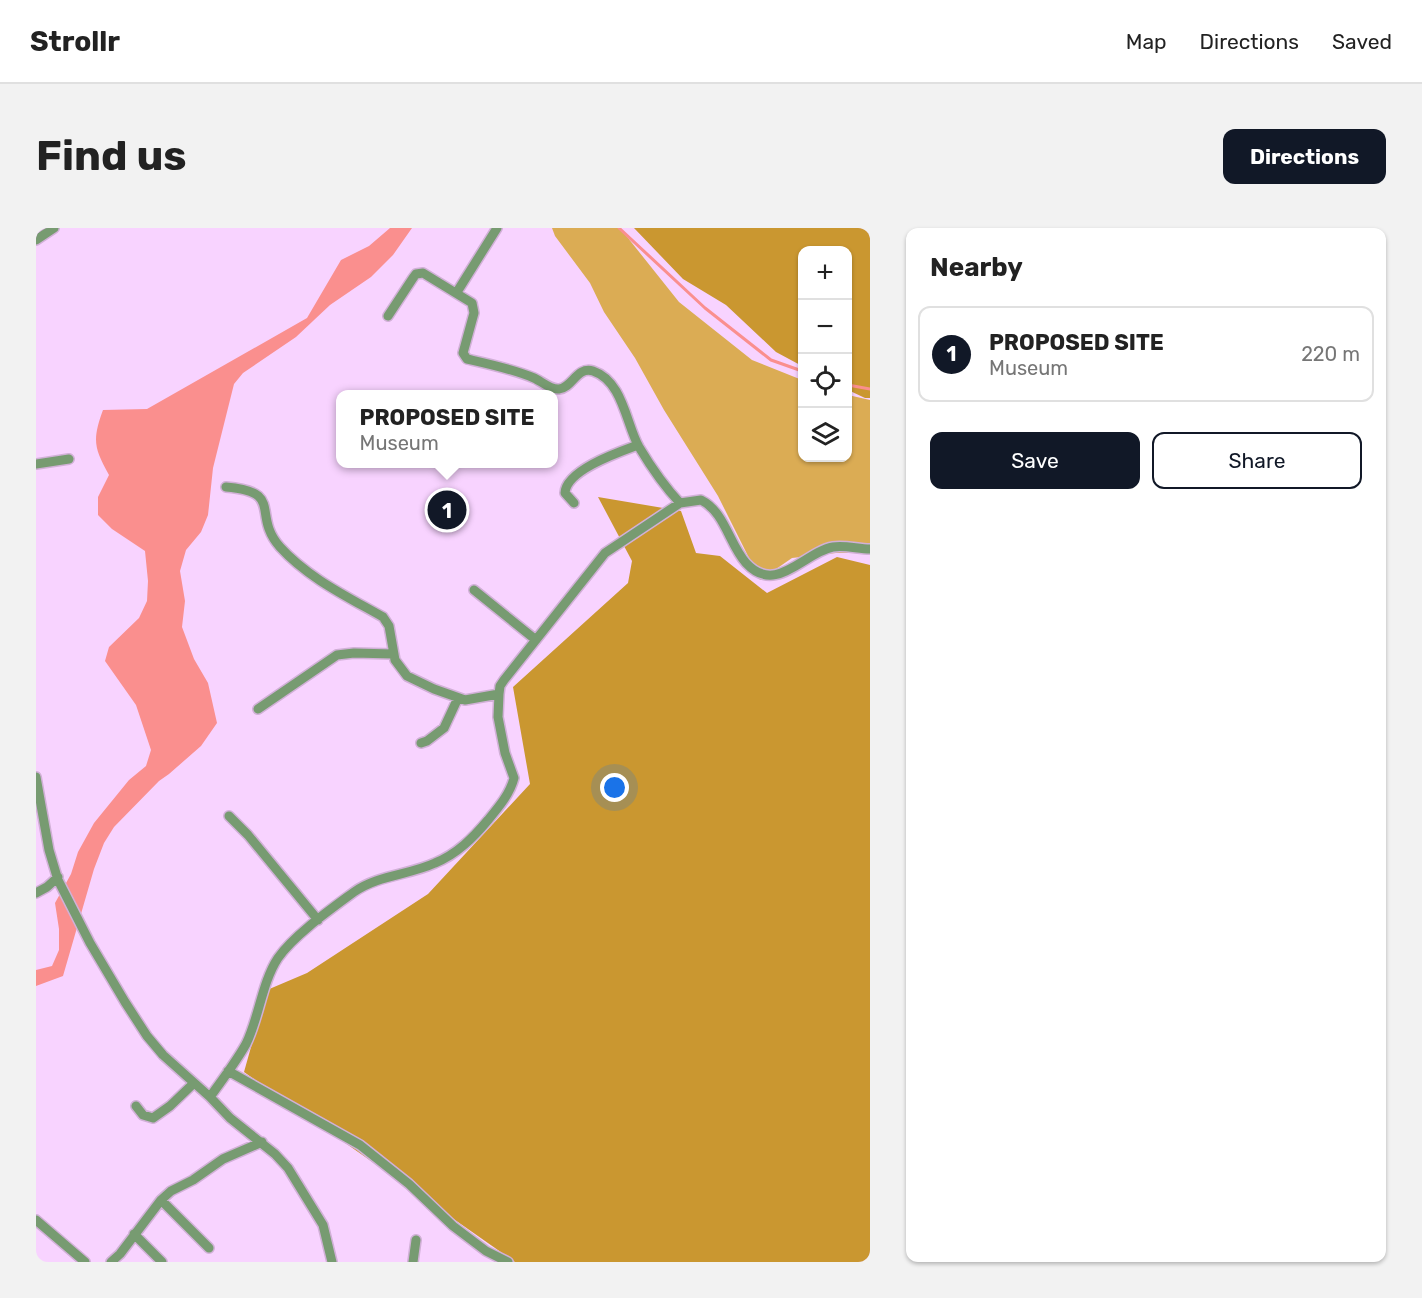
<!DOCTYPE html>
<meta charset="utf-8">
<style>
body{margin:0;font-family:Rubik,sans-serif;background:#f2f2f2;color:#222}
.controls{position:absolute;right:18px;top:18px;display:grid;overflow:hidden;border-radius:12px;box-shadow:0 2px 4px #0004}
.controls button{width:54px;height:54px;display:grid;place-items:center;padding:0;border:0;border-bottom:2px solid #e0e0e0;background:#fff;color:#222;font:30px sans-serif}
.you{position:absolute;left:579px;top:560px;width:21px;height:21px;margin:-15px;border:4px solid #fff;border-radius:50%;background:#1a73e8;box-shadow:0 0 0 9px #1a73e833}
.badge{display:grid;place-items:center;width:39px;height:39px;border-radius:50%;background:#111827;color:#fff;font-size:20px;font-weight:700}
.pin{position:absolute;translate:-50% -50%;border:3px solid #fff;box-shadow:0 2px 6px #0006}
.popup{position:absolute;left:300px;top:162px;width:222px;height:78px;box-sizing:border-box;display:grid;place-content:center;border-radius:12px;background:#fff;filter:drop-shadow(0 2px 4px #0005);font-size:20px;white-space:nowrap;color:#767676}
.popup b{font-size:22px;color:#222}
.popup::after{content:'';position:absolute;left:50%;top:100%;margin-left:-12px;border:12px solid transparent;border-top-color:#fff}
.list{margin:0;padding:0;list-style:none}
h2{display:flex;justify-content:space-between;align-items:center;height:78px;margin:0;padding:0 24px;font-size:26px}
h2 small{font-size:20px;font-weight:400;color:#767676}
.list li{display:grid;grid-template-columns:39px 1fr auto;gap:18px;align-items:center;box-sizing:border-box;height:96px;margin:0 12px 12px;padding:0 12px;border:2px solid #e0e0e0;border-radius:12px}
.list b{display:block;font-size:22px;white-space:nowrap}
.list p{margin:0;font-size:20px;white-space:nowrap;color:#767676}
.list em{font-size:20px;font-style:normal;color:#767676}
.actions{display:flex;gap:12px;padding:18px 24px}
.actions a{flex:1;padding:14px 0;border:2px solid #111827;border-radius:12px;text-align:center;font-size:21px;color:#111827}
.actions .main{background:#111827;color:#fff}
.icon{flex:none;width:33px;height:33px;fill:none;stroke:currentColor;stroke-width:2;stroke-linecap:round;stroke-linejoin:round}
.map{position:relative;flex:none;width:834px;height:1034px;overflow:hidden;border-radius:12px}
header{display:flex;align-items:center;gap:36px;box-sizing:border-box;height:84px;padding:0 30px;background:#fff;border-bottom:2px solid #e0e0e0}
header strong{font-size:28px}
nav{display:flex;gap:33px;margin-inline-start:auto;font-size:21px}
.intro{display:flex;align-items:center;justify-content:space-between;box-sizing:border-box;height:144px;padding:0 36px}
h1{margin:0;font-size:42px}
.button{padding:15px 27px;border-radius:12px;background:#111827;color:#fff;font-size:21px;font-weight:700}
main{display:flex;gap:36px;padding:0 36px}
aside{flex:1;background:#fff;border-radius:12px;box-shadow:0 2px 4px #0004}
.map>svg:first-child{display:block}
.green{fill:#dbac54}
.forest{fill:#ca9730}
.water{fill:#fa8f8e}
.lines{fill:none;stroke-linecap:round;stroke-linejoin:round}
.stream{stroke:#fa8f8e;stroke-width:3}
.minor-casing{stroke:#d1b0d7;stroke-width:12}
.minor{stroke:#779b71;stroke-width:9}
</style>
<header>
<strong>Strollr</strong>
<nav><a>Map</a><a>Directions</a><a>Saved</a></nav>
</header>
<div class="intro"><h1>Find us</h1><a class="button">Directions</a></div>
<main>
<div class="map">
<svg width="834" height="1034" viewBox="0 0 834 1034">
<rect width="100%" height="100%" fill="#f8d3ff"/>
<path class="green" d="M516,0H584L643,74L716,132L766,152V230H812V167L834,172V325H800L756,330L724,352L682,268L628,182L599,130L568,84L554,55L519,8Z"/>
<path class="forest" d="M598,0H834V170H829L812,162V22H766V138L740,124L690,77L647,51Z
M562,269L645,283L660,325L684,328L731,365L801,329L834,337V1034H479L208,844L231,762L271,745L392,666L494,556L477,459L592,355L596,333Z"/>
<path class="water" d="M354,0H376L357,27L335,49L294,77L260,109L207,145L198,156L177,240L172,287L165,304L150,322L144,343L149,373L146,399L158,431L172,455L181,495L165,518L133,546L123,553L78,599L68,615L58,641L27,748L0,758V742L16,738L23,722V701L19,675L35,646L42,624L58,595L93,552L110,538L115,522L100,477L69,433L73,419L103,390L111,373L112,353L109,323L76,301L62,287V269L73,247C58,220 56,212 67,182L111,181L271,90L305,32L333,18Z"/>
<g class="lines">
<path class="stream" d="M583,0L669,80L735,132L766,143
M812,157L834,161"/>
<defs>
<path id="minor" d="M0,12L18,0
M421,64L461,0
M352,88L377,50L380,46L387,45L436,75L438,85L427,125L431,131C453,136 477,141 498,150C505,153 515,162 523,161C536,160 541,138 557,143C587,153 590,196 603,219C615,239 628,258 644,275
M0,236L33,231
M190,259C249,264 215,286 244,319C272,350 312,369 347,389L353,398L359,432L371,448L398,461L429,472L463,466
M538,275L529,265C530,242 583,224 602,217
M438,362L500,412
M222,481L301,427L318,425L357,426
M385,515L391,513L408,500L422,470
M0,549L13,622L22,652L54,715L89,774L111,808L127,827L174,869L194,890L239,926L252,940L287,997L296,1034
M193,588L212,607L282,692
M0,665L11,659L22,649
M192,843L324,917L373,956L417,998L450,1023L472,1034
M174,869C186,852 200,834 210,816C223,790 226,754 242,730C258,707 295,681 318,664C342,647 373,647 399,635C421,626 437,610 452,592C462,580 474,566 478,550L469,525L462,489L463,466L464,458L468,452L569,325L644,275L665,272C689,284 693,316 710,335C740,368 768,324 797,319C809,317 822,321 834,321
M100,878L107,887L117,890L134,878L158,855
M125,972L173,1020
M0,992L49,1034
M98,1006L126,1034
M75,1034L84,1026L125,972L135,963L157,952L187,931L226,914
M377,1034L380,1012"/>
</defs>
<use href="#minor" class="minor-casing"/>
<use href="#minor" class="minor"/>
</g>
</svg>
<div class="controls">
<button>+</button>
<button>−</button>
<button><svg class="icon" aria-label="locate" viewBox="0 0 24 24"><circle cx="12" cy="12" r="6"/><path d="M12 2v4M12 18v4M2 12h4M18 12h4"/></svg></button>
<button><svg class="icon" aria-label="layers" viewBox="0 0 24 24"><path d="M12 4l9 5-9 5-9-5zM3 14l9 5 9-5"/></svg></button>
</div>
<div class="you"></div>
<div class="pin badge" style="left:411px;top:282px">1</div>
<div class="popup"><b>PROPOSED SITE</b>Museum</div>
</div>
<aside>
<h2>Nearby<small></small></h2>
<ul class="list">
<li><span class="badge">1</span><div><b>PROPOSED SITE</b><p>Museum</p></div><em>220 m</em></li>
</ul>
<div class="actions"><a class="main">Save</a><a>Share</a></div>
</aside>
</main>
